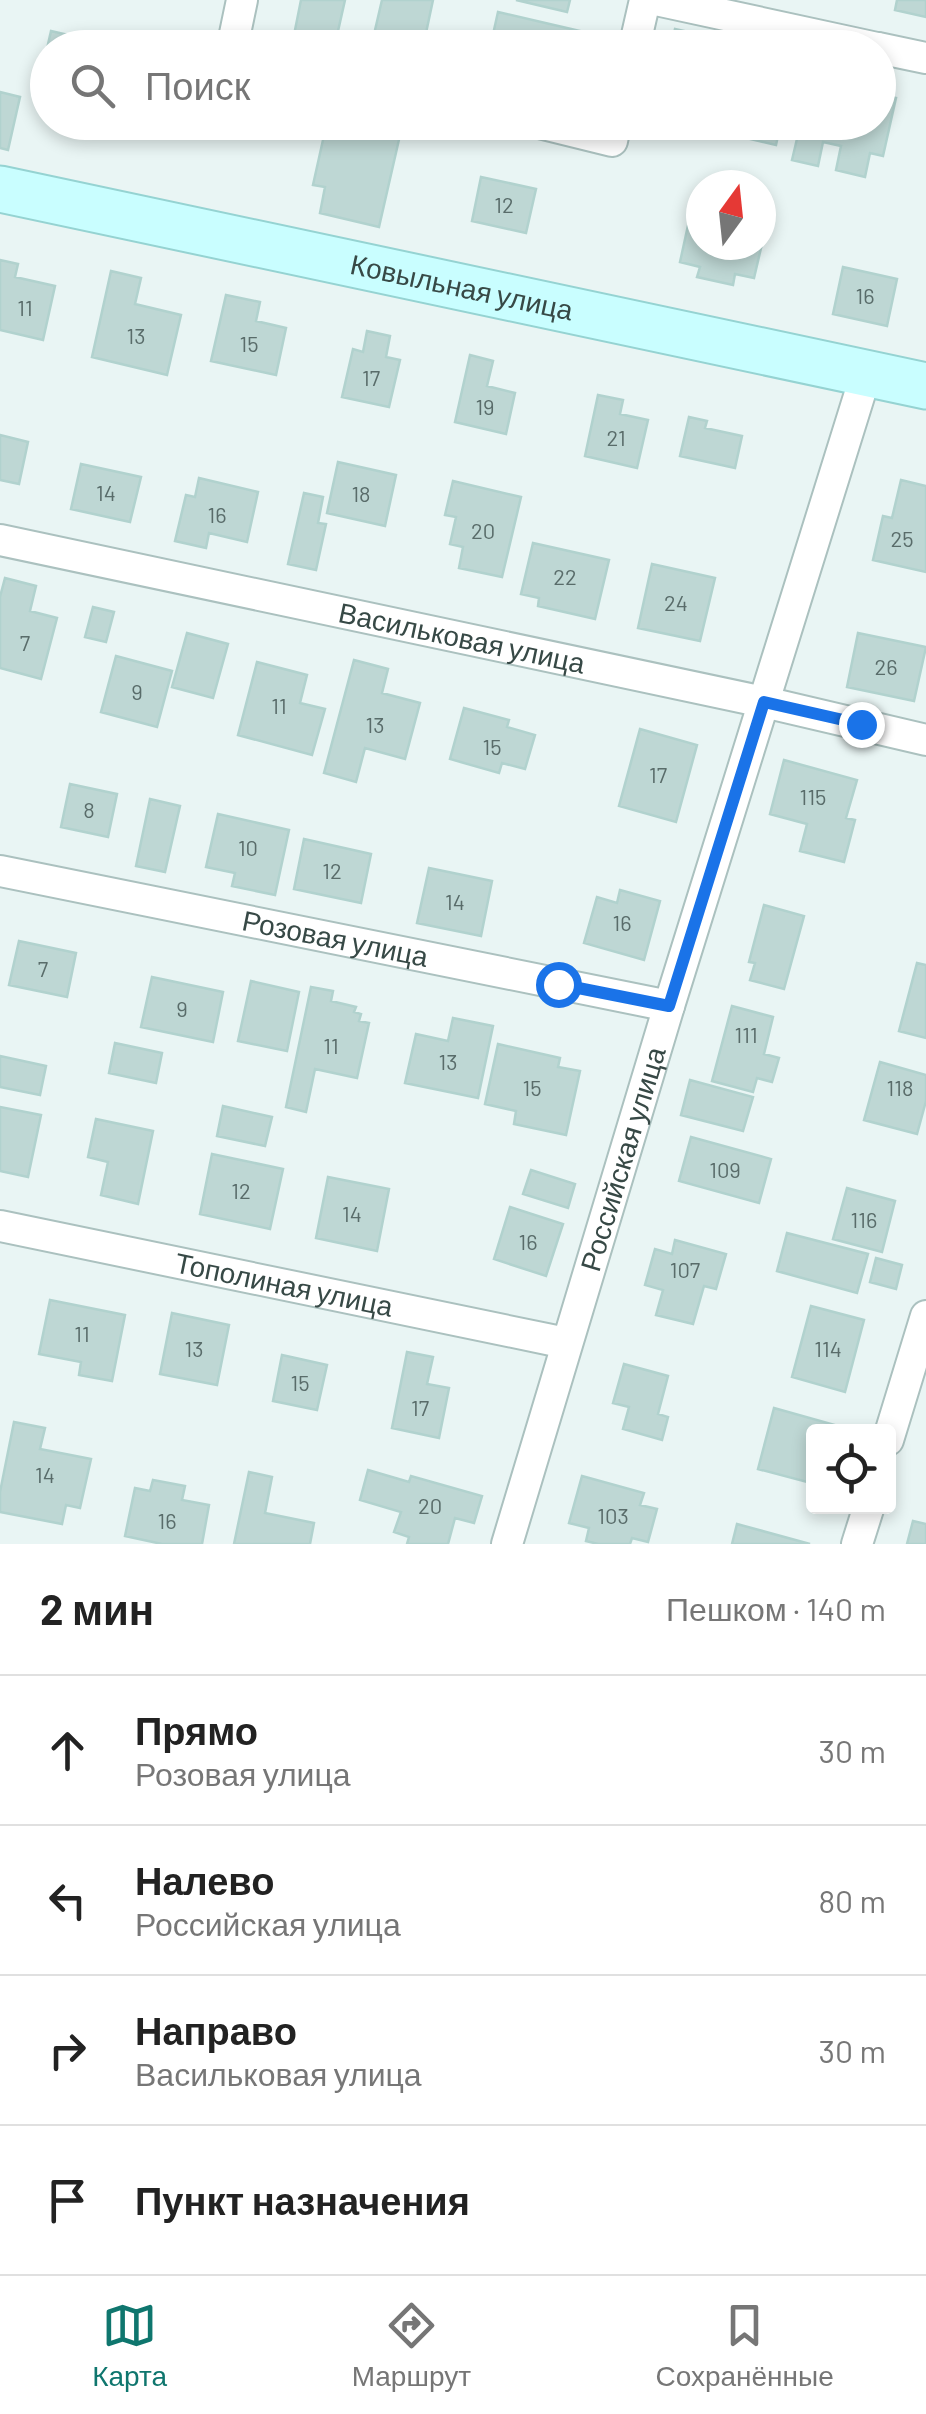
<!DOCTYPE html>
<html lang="ru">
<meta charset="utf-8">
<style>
body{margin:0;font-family:Barlow,sans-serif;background:#f2f2f2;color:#222}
.controls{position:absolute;right:30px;bottom:30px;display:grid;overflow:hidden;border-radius:10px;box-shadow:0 5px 15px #0003}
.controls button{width:90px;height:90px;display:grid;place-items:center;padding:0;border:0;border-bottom:2px solid #e0e0e0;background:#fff;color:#222;font:50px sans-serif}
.compass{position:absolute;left:686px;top:170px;width:90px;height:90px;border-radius:50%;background:#fff;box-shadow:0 5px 15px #0003;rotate:15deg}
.stop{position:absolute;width:30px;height:30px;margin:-22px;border:8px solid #1a73e8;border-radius:50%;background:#fff}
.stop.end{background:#1a73e8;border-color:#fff;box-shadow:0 2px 10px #0008}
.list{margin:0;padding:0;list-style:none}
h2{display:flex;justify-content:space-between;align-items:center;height:130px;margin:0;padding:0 40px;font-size:42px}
h2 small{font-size:32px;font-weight:400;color:#767676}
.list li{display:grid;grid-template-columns:65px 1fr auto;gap:30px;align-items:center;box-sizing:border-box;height:150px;padding:0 40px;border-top:2px solid #e0e0e0}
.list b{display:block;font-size:38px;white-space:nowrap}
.list p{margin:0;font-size:32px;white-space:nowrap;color:#767676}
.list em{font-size:32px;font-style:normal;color:#767676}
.icon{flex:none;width:55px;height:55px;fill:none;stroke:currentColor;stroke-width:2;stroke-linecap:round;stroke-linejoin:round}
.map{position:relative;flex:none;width:926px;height:1544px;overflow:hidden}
.search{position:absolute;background:#fff;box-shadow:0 5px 15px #0003;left:30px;right:30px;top:30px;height:110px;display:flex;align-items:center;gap:25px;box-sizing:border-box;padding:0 35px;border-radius:55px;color:#767676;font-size:38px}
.sheet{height:730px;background:#fff}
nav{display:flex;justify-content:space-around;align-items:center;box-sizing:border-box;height:140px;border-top:2px solid #e0e0e0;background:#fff;font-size:28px;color:#767676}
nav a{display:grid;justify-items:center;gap:5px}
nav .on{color:#0f766e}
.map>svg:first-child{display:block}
.building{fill:#bed7d4;stroke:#b1d2ce;stroke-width:2.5}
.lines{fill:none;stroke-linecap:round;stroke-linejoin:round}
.street-casing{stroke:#abc1bf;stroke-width:34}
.secondary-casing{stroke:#95d3d2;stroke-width:49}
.street{stroke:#fff;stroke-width:30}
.secondary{stroke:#c9feff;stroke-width:45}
.route{stroke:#1a73e8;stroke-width:12}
.labels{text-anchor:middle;stroke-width:8;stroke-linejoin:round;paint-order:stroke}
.number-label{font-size:22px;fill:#596c6a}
.street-label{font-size:28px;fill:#374946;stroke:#fff}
</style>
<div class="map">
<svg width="926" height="1544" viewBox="0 0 926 1544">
<rect width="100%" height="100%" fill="#e9f5f4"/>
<path class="building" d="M301,0H345L336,40L295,30Z
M382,0H433L423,47L424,48H391L372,43Z
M516,0H570L567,12Z
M897,0H926V17L895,10Z
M498,12L584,32L581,48H490Z
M675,29L761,48H670Z
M51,31L124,48H48V77L41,75Z
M0,92L20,97L8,150L0,148Z
M878,94L896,98L883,156L870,153L865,177L836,170L841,146L823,142L818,166L792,160L801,122H878Z
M119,122H152L149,134L118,127Z
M327,122H403L379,227L320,213L325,187L313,185Z
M678,122H781L776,145Z
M481,177L536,189L526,233L472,221Z
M694,198L701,200V245H761V213L769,214L754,278L735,274L733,285L697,277L700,267L680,262Z
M0,260L18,264L15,277L55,286L43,340L0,330Z
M843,267L897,279L887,326L833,314Z
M111,271L141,278L135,304L181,315L167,375L92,357Z
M226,295L260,302L256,321L286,328L276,375L211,361Z
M367,331L390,336L386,357L400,360L389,407L342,397L353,349L363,352Z
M470,355L493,361L487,386L515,393L506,434L455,422Z
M598,395L623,400L620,414L648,420L637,468L585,456Z
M689,417L707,421L705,428L742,436L735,468L680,456Z
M0,435L28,442L19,484L0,480Z
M338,462L396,475L385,526L327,513Z
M81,464L141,477L130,522L71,509Z
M199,478L258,492L247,542L209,533L206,548L175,541L186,495L195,497Z
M901,480L926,486V572L873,560L883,516L892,518Z
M453,481L521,497L502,577L459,568L463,547L450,544L456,517L445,515Z
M304,493L323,497L318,523L326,524L316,570L288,564Z
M533,543L609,560L595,619L538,606L539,598L521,594Z
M652,564L715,578L700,641L638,628Z
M5,578L36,586L30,611L57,618L41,679L0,668V597Z
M93,607L114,612L106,642L85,637Z
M187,633L228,644L213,698L172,687Z
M858,633L926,647L914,701L847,687Z
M116,656L172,671L157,727L101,712Z
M354,660L388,669L382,693L420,703L405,759L365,748L356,782L324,773Z
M257,662L307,675L300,703L325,709L312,755L238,735Z
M464,708L509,720L507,727L535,735L525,769L502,763L499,773L450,759Z
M640,729L697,745L676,822L619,806Z
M784,760L857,780L846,818L855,820L844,862L800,851L807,824L770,814Z
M70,784L117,794L108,837L61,827Z
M150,799L180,806L165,872L136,866Z
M218,814L289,830L275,895L232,886L235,873L206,867Z
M304,839L371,854L361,903L294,889Z
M429,868L492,881L481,936L417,923Z
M620,890L660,901L644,960L584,943L597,897L617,903Z
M764,905L804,916L784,989L750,980L755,963L749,962Z
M19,941L76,953L67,997L9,985Z
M917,963L926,965V1038L899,1031Z
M152,977L223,992L213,1042L141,1027Z
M251,981L299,992L287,1051L238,1041Z
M311,987L333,991L331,1001L356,1007L354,1012L361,1014L359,1021L369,1023L357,1078L315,1069L306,1112L286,1107Z
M732,1006L773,1017L764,1054L779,1058L772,1082L757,1078L753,1092L712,1081Z
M453,1018L493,1026L478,1098L405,1083L416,1034L448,1041Z
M115,1043L162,1053L156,1083L109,1073Z
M498,1044L560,1058L558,1067L580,1071L566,1135L514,1124L516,1111L485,1104Z
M0,1056L46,1066L40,1095L0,1087Z
M880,1062L926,1075V1101L917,1134L864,1120Z
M690,1080L753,1097L743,1131L681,1115Z
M223,1106L272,1117L265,1146L217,1136Z
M0,1107L41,1115L28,1177L0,1171Z
M96,1119L153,1131L138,1204L101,1195L108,1162L88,1157Z
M691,1137L771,1159L759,1203L679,1181Z
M212,1154L283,1169L270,1229L200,1214Z
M531,1170L575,1184L568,1208L523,1194Z
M328,1177L389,1189L377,1251L316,1238Z
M847,1188L895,1201L882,1252L833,1239Z
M510,1207L563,1224L546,1276L494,1259Z
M787,1233L868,1254L857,1293L777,1271Z
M675,1240L726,1254L716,1289L704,1286L693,1324L656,1315L663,1290L645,1285L655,1249L672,1254Z
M876,1258L902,1265L896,1289L870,1282Z
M50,1300L125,1315L112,1381L79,1375L81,1362L39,1354Z
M811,1306L864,1320L845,1392L792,1377Z
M172,1313L229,1325L217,1385L160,1374Z
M407,1352L433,1357L427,1384L449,1388L439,1438L392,1428Z
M282,1355L327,1365L317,1410L273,1401Z
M624,1364L668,1376L658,1414L668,1417L662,1440L623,1429L629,1407L613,1403Z
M774,1408L835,1425L833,1432H814V1474L811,1483L758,1469Z
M14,1422L45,1428L40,1449L91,1459L80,1508L66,1505L62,1524L0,1512V1492Z
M368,1470L409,1482L411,1476L482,1496L474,1523L455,1518L448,1544H407L409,1537L394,1532L401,1512L360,1500Z
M249,1472L272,1477L265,1513L314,1523L310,1544H234Z
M582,1476L644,1493L640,1505L657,1509L648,1542L632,1538L630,1544H598L586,1541L589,1528L569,1523Z
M153,1480L185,1486L182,1500L209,1505L202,1544H162L125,1536L135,1488L150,1491Z
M913,1521L926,1524V1544H907Z
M737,1524L810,1544H732Z"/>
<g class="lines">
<defs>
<g id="street">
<path d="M656,0L877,48"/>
<path d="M232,48L242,0"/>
<path d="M634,48L645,0"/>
<path d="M878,48L926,58"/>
<path d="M535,122L612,141L616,122"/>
<path id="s1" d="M0,540L764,702L926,740"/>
<path id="s2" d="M0,871L669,1006"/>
<path id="s3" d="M0,1226L566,1343"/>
<path d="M888,1440L926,1316"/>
<path id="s4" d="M507,1544L669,1006L866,374"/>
<path d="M857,1544L869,1506"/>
</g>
<g id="secondary">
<path id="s5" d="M0,189L926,386"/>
</g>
</defs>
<use href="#street" class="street-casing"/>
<use href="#secondary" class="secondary-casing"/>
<use href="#street" class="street"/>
<use href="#secondary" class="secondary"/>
</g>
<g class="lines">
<path class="route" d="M558,984L669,1006L764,702L861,724"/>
</g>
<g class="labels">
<g class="number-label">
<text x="504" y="213">12</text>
<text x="865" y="304">16</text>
<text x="25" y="316">11</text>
<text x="136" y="344">13</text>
<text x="249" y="352">15</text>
<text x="371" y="386">17</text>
<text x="485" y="415">19</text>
<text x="616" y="446">21</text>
<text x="106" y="501">14</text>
<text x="361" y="502">18</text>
<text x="217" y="523">16</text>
<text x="483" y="539">20</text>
<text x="902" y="547">25</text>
<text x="565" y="585">22</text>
<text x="676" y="611">24</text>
<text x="25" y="651">7</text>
<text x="886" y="675">26</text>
<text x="137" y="700">9</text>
<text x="279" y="714">11</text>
<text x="375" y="733">13</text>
<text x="492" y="755">15</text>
<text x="658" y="783">17</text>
<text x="813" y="805">115</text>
<text x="89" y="818">8</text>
<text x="248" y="856">10</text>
<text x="332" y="879">12</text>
<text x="455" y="910">14</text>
<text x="622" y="931">16</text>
<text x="43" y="977">7</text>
<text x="182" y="1017">9</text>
<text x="746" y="1043">111</text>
<text x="331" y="1054">11</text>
<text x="448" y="1070">13</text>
<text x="532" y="1096">15</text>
<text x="900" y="1096">118</text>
<text x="725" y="1178">109</text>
<text x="241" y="1199">12</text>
<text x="352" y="1222">14</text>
<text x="864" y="1228">116</text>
<text x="528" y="1250">16</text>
<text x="685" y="1278">107</text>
<text x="82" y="1342">11</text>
<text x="194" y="1357">13</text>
<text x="828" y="1357">114</text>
<text x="300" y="1391">15</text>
<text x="420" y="1416">17</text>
<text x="45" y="1483">14</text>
<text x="430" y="1514">20</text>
<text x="613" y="1524">103</text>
<text x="167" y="1529">16</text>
</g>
<g class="street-label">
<text dy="10" stroke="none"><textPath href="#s5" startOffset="472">Ковыльная улица</textPath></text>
<text dy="10" stroke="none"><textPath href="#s1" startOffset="472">Васильковая улица</textPath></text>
<text dy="10" stroke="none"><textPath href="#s2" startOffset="342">Розовая улица</textPath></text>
<text dy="10" stroke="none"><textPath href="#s4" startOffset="402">Российская улица</textPath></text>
<text dy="10" stroke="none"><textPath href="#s3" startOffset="290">Тополиная улица</textPath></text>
</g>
</g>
</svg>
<div class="controls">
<button><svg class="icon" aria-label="locate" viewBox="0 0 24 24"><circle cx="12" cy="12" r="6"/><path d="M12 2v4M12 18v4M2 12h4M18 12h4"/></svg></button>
</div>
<svg class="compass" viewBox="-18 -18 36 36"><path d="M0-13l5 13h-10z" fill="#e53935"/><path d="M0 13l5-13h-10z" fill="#767676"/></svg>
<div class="stop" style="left:558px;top:984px"></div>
<div class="stop end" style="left:861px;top:724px"></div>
<div class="search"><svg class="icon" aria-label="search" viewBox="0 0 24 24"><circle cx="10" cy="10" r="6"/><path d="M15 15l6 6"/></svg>Поиск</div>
</div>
<section class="sheet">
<h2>2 мин<small>Пешком · 140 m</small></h2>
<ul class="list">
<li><svg class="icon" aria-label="ahead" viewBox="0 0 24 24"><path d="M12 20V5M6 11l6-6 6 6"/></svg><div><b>Прямо</b><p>Розовая улица</p></div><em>30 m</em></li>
<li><svg class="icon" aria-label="left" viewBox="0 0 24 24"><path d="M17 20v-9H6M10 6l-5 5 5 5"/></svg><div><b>Налево</b><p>Российская улица</p></div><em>80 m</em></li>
<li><svg class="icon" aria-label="right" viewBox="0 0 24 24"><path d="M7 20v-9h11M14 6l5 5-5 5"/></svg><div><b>Направо</b><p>Васильковая улица</p></div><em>30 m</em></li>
<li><svg class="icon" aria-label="arrive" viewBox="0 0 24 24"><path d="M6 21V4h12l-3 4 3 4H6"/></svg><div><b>Пункт назначения</b></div></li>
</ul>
</section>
<nav>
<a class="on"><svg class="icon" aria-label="map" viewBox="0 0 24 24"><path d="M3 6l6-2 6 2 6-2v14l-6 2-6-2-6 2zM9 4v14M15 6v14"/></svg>Карта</a>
<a><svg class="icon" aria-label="directions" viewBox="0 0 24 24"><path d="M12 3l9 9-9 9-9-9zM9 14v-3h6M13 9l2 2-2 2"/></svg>Маршрут</a>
<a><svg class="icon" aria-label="saved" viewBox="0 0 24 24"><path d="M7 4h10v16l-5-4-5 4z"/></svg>Сохранённые</a>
</nav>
